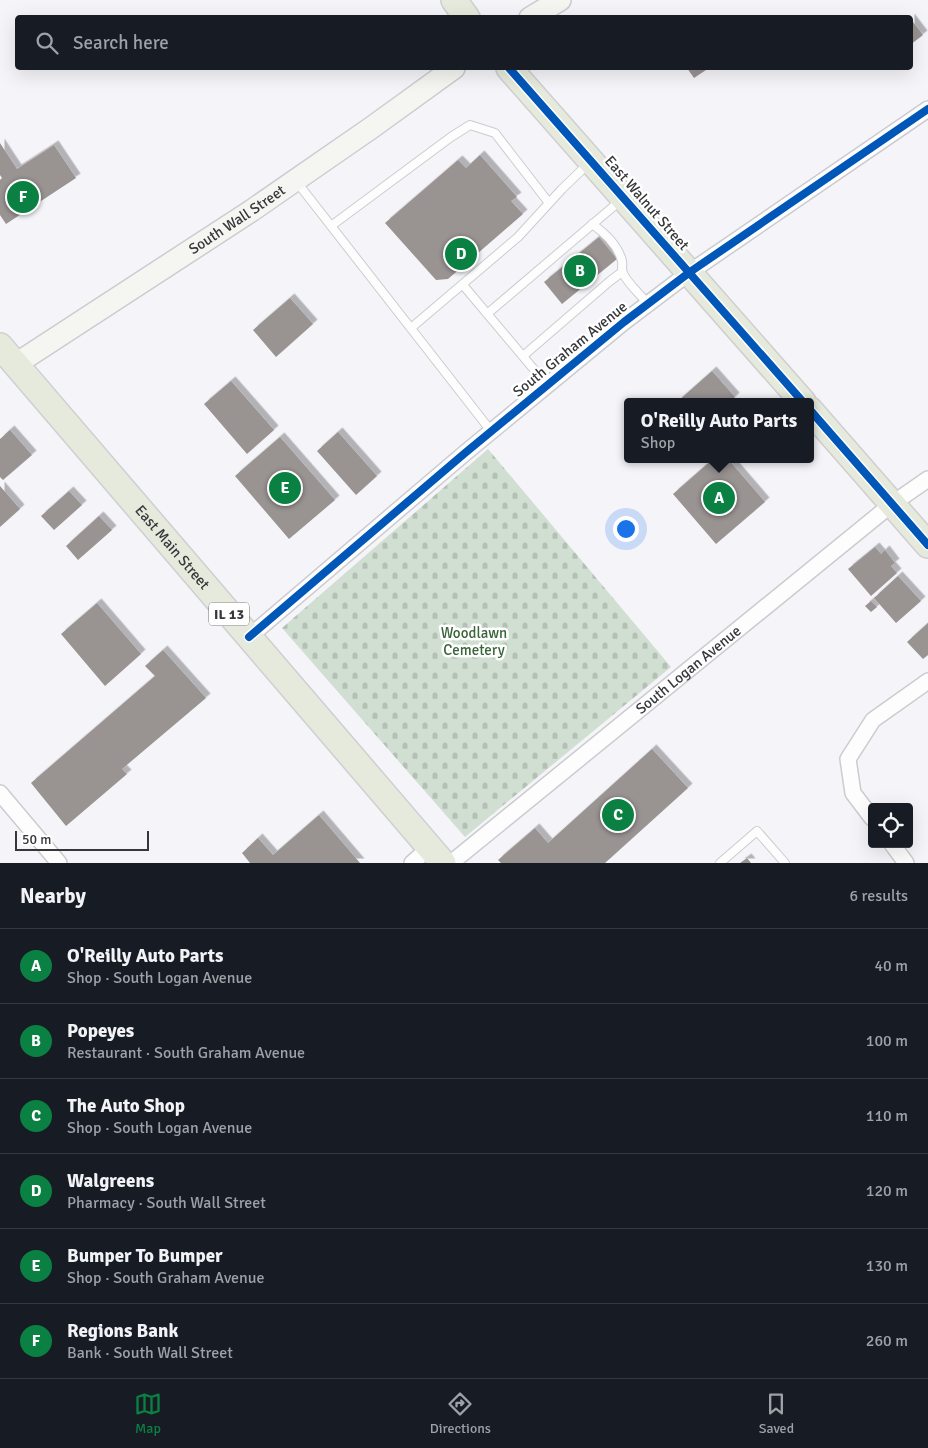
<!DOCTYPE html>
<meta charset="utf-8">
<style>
body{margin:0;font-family:Signika,sans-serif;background:#242831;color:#f1f3f6}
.controls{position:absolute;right:15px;bottom:15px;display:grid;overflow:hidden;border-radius:5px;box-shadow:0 5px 20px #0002}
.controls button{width:45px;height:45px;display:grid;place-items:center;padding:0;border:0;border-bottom:1px solid #363941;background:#171b24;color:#f1f3f6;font:25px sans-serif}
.scale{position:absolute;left:15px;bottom:12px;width:134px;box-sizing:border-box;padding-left:5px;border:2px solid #36373a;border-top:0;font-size:14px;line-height:18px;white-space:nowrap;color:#36373a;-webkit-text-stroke:4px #fff;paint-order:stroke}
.you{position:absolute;left:625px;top:528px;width:18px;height:18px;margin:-12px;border:4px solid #fff;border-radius:50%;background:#1a73e8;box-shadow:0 0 0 8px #1a73e833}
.badge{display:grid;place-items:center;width:32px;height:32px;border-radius:50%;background:#0b8043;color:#fff;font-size:16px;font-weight:700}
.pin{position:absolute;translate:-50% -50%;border:2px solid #fff;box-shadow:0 1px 5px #0006}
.popup{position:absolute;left:624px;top:398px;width:190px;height:65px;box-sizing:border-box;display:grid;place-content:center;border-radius:5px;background:#171b24;filter:drop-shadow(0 1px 4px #0005);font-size:16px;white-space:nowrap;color:#9ea1a6}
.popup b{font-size:19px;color:#f1f3f6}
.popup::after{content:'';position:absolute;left:50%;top:100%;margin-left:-10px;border:10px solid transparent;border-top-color:#171b24}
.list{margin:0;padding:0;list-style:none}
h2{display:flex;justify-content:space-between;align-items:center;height:65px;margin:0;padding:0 20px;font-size:21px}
h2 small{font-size:16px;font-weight:400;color:#9ea1a6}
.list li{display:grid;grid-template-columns:32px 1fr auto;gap:15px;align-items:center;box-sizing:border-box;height:75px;padding:0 20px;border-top:1px solid #363941}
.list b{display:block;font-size:19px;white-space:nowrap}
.list p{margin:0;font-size:16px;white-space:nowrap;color:#9ea1a6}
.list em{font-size:16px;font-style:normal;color:#9ea1a6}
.icon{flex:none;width:28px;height:28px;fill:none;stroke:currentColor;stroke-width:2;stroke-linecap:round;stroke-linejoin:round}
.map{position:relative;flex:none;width:928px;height:863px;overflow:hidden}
.search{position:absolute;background:#171b24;box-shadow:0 5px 20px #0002;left:15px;right:15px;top:15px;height:55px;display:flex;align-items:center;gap:12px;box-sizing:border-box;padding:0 18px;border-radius:5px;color:#9ea1a6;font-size:19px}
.sheet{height:515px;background:#171b24}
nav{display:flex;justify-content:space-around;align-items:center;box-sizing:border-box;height:70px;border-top:1px solid #363941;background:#171b24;font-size:14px;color:#9ea1a6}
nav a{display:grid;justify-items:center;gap:2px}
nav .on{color:#0b8043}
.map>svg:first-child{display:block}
.cemetery{fill:url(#cemetery-stones)}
.building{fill:#999392;filter:url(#shadow)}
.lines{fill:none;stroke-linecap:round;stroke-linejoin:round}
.service-casing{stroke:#ccccd0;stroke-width:10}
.minor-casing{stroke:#ccccd0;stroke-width:18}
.secondary-casing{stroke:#ccccd0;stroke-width:24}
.trunk-casing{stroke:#cfcfd1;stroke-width:28}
.service{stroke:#fdfdfe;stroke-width:8}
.minor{stroke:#fdfdfe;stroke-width:15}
.secondary{stroke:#f5f6f1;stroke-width:21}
.trunk{stroke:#e6eadc;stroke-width:25}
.cycleway-casing{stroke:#fff;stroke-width:11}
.cycleway{stroke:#0057b8;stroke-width:8}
.labels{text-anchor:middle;stroke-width:5;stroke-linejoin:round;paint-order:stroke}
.shield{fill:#fff;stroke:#727375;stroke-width:1}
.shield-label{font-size:14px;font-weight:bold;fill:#36373a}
.street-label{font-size:15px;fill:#36373a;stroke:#fff}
.park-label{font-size:15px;fill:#3a6439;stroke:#fff}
</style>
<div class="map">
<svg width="928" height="863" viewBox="0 0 928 863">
<defs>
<pattern id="cemetery-stones" width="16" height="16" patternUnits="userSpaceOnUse" patternTransform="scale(1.25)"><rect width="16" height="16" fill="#d1dfd2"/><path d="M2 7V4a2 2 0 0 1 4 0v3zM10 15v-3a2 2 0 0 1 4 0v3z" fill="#b4c0b5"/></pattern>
<filter id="shadow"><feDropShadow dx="4.5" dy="-4.5" stdDeviation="0" flood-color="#0004"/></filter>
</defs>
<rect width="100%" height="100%" fill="#f4f4f9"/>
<path class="cemetery" d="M488,449L671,667L465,837L282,628Z"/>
<path class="building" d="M910,18L923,35L910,45Z
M687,68H709L694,78Z
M0,143L17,169L54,145L76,178L6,224L0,215V180L2,178L0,175Z
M480,155L517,197L511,201L523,214L448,279L436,280L385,223L458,160L466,168Z
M599,237L617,259L562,304L544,282Z
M290,298L313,324L276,357L253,330Z
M712,371L735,397L730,402H677Z
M231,381L274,430L247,454L204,404Z
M10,430L32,455L3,480L0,477V439Z
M338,432L377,476L356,495L317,451Z
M280,437L335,500L289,539L235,476Z
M713,459H728L765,502L716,544L673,494Z
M0,486L20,509L0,527Z
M69,491L82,505L54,530L41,516Z
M99,516L112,530L78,560L66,546Z
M875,547L881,554L885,550L895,563L891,566L897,573L871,596L848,569Z
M898,576L921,601L896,623L874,598Z
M871,601L877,607L871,612L865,606Z
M97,603L141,654L105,686L61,634Z
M928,623V655L923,659L907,642Z
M163,650L206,698L122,769L127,774L66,826L31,783L155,676L145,666Z
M652,749L688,788L605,863H501L498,860L535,828L548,843Z
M319,815L360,863H250L242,853L258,838L273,855Z
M747,858L751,863H740Z"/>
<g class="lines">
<defs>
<path id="service" d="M296,181L491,431
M592,224C605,233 618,245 622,261C623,264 621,269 623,273C627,283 641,295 648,304
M331,226L451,137L470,125L495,133L549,203
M463,285L547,385
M487,314L621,200
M411,328L518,237L562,189L589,163
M523,356L610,281L622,272
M720,863L757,831L785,863"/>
<g id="minor">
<path d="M249,637L465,453L624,322L690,272L928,109"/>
<path d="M0,793L59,863"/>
<path d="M872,818L853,793L848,759L873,720L928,681"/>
<path d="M892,844L906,863"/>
<path d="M412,863L429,848"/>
<path id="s1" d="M451,863L892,504L928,479"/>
</g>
<g id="secondary">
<path d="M530,18L560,0"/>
<path id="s2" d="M16,364L251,211L371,128L454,68"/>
</g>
<g id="trunk">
<path d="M454,0L467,18"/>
<path d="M509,68L803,402"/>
<path id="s3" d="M0,346L443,863"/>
<path d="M810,410L928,545"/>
</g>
</defs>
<use href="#service" class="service-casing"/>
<use href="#minor" class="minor-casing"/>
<use href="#secondary" class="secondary-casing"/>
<use href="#trunk" class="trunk-casing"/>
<use href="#service" class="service"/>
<use href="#minor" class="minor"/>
<use href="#secondary" class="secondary"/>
<use href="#trunk" class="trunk"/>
<defs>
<path id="cycleway" d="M509,68L803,402
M810,410L928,545
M249,637L465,453L624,322L690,272L928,109"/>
</defs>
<use href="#cycleway" class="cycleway-casing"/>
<use href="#cycleway" class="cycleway"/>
</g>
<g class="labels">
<rect class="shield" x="209" y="602.5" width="40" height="23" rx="4"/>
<g class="shield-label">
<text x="229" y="619">IL 13</text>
</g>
<g class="street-label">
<text transform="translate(647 203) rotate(49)" y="5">East Walnut Street</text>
<text dy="5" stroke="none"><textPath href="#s2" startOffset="264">South Wall Street</textPath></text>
<text transform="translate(570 349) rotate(-39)" y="5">South Graham Avenue</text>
<text dy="5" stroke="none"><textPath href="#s3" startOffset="265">East Main Street</textPath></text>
<text dy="5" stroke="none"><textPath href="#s1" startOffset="306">South Logan Avenue</textPath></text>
</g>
<g class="park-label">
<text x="474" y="638">Woodlawn<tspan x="474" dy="17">Cemetery</tspan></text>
</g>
</g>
</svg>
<div class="controls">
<button><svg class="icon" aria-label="locate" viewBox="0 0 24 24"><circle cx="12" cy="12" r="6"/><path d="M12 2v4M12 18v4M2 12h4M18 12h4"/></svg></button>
</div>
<div class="scale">50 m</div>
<div class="you"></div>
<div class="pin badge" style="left:719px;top:498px">A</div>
<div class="popup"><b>O'Reilly Auto Parts</b>Shop</div>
<div class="pin badge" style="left:580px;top:271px">B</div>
<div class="pin badge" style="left:618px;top:815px">C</div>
<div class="pin badge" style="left:461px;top:254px">D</div>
<div class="pin badge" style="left:285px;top:488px">E</div>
<div class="pin badge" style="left:23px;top:197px">F</div>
<div class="search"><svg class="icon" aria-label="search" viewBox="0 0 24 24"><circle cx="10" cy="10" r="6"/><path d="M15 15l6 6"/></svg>Search here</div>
</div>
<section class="sheet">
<h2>Nearby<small>6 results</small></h2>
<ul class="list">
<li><span class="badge">A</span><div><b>O'Reilly Auto Parts</b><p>Shop · South Logan Avenue</p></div><em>40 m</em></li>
<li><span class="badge">B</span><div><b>Popeyes</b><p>Restaurant · South Graham Avenue</p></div><em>100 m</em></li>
<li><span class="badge">C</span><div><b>The Auto Shop</b><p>Shop · South Logan Avenue</p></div><em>110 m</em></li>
<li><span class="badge">D</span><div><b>Walgreens</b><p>Pharmacy · South Wall Street</p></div><em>120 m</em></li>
<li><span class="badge">E</span><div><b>Bumper To Bumper</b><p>Shop · South Graham Avenue</p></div><em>130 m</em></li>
<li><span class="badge">F</span><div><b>Regions Bank</b><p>Bank · South Wall Street</p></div><em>260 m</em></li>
</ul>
</section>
<nav>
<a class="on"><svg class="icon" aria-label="map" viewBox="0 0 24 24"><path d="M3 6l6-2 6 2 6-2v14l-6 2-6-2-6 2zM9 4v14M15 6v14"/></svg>Map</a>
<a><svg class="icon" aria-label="directions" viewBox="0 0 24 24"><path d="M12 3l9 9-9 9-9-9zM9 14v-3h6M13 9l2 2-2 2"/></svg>Directions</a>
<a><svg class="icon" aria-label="saved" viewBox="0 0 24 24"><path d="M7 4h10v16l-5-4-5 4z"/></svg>Saved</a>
</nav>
